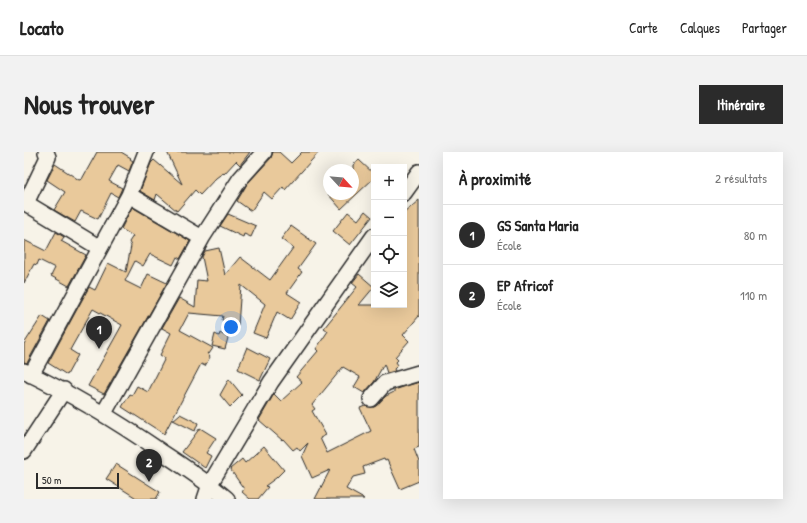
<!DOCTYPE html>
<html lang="fr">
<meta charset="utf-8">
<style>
body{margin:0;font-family:"Patrick Hand",sans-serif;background:#f2f2f2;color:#222}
.controls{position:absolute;right:12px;top:12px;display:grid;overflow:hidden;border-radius:0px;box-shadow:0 4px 16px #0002}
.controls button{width:36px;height:36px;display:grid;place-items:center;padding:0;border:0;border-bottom:1px solid #e0e0e0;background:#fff;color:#222;font:20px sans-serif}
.compass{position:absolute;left:299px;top:12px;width:36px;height:36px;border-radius:50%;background:#fff;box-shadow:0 4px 16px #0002;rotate:116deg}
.scale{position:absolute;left:12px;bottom:10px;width:83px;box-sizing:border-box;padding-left:4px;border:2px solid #2b2b2b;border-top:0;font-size:11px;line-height:14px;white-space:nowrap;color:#2b2b2b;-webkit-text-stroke:3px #f7f3e8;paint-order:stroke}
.you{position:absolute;left:207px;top:175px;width:14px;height:14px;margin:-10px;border:3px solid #fff;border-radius:50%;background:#1a73e8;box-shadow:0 0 0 6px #1a73e833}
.badge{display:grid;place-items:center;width:26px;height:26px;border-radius:50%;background:#2b2b2b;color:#fff;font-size:13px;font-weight:700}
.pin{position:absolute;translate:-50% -33px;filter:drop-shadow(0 1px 2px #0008)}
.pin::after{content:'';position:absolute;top:21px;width:14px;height:12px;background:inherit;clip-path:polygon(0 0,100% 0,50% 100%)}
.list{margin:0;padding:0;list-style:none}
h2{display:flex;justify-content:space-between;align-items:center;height:52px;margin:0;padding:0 16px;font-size:17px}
h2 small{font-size:13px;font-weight:400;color:#767676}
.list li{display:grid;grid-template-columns:26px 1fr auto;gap:12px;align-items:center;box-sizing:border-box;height:60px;padding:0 16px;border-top:1px solid #e0e0e0}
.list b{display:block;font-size:15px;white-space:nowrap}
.list p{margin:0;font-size:13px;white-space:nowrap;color:#767676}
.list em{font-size:13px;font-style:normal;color:#767676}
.icon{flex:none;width:22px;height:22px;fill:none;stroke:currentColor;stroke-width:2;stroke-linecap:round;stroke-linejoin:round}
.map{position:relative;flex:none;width:395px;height:347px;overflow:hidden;border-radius:0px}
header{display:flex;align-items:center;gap:24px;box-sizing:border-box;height:56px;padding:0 20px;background:#fff;border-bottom:1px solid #e0e0e0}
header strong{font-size:19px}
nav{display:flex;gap:22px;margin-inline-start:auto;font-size:14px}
.intro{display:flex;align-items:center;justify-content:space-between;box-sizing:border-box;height:96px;padding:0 24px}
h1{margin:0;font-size:28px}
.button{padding:10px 18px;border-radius:0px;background:#2b2b2b;color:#fff;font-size:14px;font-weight:700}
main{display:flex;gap:24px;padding:0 24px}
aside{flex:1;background:#fff;border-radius:0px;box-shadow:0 4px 16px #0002}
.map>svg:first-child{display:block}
.building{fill:#e9c99b;stroke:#2b2b2b}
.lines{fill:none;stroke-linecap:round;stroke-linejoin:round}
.minor-casing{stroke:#2b2b2b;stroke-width:18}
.minor{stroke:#f7f3e8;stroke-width:15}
</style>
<header>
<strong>Locato</strong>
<nav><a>Carte</a><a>Calques</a><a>Partager</a></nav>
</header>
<div class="intro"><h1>Nous trouver</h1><a class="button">Itinéraire</a></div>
<main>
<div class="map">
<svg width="395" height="347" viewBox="0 0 395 347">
<rect width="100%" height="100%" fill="#f7f3e8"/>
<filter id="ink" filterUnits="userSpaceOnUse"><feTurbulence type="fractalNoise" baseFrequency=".025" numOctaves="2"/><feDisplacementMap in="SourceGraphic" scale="8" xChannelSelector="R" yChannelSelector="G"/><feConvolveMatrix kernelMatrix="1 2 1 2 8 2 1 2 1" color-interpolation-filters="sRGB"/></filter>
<g filter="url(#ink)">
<path class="building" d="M73,0H97L107,6L106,7L109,9L105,19L94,13L85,29L98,36L94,45L87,41L74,67L57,59L51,70L30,58L41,40L23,28L31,12L55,28L58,27Z
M143,0H226L216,13L212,9L200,22L199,21L192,26L176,43L171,38L153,59L133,42L131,48L116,39L127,11L130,8L158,32Z
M249,0H255L267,11L278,0H295L261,38L259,35L248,47L240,40L227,59L213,49L223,32L247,6Z
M335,8L350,22V26L317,57L304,42H329V13Z
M395,48V164L379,183L385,189L371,205L374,208L372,210L374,213L370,217L371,219L363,221L360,212L350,230L340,241L330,235L336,225L319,215L288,253L291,257L288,259L302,283L296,286L303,301L347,279L336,256L341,254L350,255L362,244L370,240V238L395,230V295L390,297L395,310V329L376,337L363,308L361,309L360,307L339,315L341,322L329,325L322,337L340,347H291L306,318L288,326L278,304L284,291L276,299L273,295L269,298L259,287L258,288L235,268L250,242L257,249L278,230L272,225L294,199L292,197L304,179L300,176L333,135L328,131L335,122L350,135L335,153H380V61Z
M108,55L166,89L156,107L153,105L149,113L126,102L119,114L111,109L101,129L117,137L124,122L143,131L80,242L64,234L98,173L69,157L46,198L54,203L43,223L24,211L65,135L71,138L84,111L102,120L107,94L105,90L109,84L97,77Z
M341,59L348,65L326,93L309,79L324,60L334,68Z
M204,62L232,74L227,85L220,82L219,85L196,74Z
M267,74L292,92L274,117L278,120L263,141L277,150L266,168L253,160L242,186L229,181L241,152L217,133L214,174L198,168L199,164L165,161L156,178L189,196L185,202L183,201L186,205L181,214L177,212L140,282L98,255L106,242L108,243L113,234L124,240L141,206L136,203L147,181L138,176L155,146L171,155L173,128L183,129L178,105L181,99L195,96L201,123L216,105L246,128L269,96L257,87Z
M32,80L40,85L37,89L62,103L45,134L27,124L31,116L15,108L13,113L10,112L0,131V88L22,99Z
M18,164L26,169L3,211L0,210V192Z
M196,181L204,186L201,197L188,194L191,182L195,184Z
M223,195L246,207L236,228L214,217Z
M205,227L218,243L206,255L196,243Z
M156,262L174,271L171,279L149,268Z
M176,276L192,286L182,301L187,304L181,316L158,300Z
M240,294L260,318L252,326L241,334L244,335L234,347H226L218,340L220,337L206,317L218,307L221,311Z
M92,312L136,340L132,347H114L82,327Z"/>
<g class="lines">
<defs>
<path id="minor" d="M380,41L395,20
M105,43L178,86
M0,50L76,96
M2,51L24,5L22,0
M0,219C50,243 91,268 136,299C159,314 182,329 203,347
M7,223L105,43L122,0
M347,247L361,231L395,221
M80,261L178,86L216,27L240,0
M0,299L40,238
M181,347L186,332L247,230L350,84"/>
</defs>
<use href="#minor" class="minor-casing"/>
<use href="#minor" class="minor"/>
</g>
</g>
</svg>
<div class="controls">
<button>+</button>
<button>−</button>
<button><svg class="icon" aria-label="locate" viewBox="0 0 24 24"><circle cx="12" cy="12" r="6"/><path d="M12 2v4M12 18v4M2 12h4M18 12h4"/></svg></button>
<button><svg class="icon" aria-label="layers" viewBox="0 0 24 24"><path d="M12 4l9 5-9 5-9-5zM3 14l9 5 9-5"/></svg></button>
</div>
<svg class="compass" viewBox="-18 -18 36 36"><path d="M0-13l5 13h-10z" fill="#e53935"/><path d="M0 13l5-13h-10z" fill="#767676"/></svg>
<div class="scale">50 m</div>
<div class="you"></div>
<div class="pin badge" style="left:75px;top:197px">1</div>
<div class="pin badge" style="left:125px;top:330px">2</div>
</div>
<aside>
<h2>À proximité<small>2 résultats</small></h2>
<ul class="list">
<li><span class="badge">1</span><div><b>GS Santa Maria</b><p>École</p></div><em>80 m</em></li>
<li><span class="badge">2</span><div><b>EP Africof</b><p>École</p></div><em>110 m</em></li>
</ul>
</aside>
</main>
